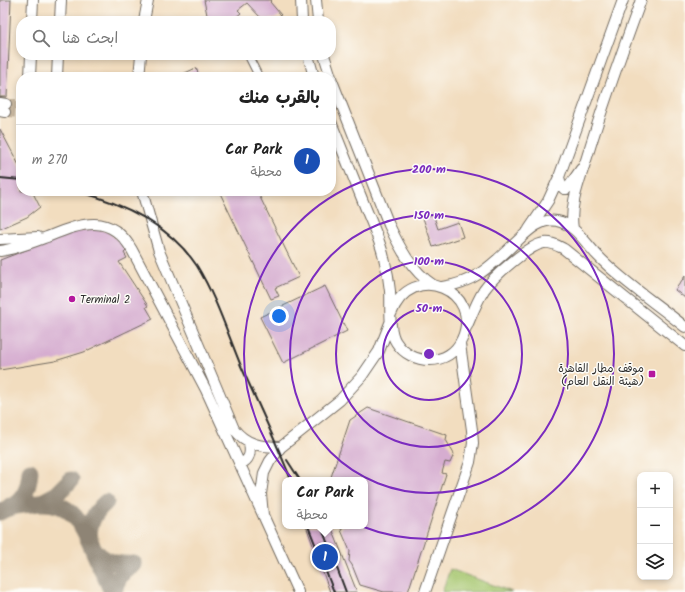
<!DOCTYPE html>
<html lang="ar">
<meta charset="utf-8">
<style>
body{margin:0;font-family:Kalam,"Playpen Sans Arabic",sans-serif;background:#f6f6f6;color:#222;direction:rtl}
.controls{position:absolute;right:12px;bottom:12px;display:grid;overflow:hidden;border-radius:8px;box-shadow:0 2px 6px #0003}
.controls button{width:36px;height:36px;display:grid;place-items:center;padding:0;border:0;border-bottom:1px solid #e0e0e0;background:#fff;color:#222;font:20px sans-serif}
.you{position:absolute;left:279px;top:316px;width:14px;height:14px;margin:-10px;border:3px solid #fff;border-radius:50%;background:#1a73e8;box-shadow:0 0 0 6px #1a73e833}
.badge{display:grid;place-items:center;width:26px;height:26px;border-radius:50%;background:#db2777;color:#fff;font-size:13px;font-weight:700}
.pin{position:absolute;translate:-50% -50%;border:2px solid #fff;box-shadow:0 1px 4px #0006}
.popup{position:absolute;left:282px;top:477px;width:86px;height:52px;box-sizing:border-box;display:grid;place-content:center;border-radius:8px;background:#fff;filter:drop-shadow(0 1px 3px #0005);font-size:13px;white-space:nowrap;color:#767676}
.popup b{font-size:15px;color:#222}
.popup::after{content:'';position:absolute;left:50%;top:100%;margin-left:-8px;border:8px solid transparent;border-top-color:#fff}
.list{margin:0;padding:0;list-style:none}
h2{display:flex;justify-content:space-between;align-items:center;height:52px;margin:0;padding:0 16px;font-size:17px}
h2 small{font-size:13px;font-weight:400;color:#767676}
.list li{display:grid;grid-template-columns:26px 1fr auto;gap:12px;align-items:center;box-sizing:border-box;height:72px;padding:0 16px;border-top:1px solid #e0e0e0}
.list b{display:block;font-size:15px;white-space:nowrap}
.list p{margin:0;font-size:13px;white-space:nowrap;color:#767676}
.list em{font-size:13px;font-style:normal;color:#767676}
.icon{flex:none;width:22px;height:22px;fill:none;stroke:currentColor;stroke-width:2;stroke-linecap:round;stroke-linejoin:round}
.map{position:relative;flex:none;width:685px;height:592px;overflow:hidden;direction:ltr}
.search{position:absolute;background:#fff;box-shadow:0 2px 6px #0003;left:16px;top:16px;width:320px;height:44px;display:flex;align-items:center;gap:10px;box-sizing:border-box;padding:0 14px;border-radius:16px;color:#767676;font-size:15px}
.panel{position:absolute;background:#fff;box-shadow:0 2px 6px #0003;left:16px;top:72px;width:320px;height:124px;border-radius:16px;direction:rtl}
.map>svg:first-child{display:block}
.green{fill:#a6c66e;stroke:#68784c}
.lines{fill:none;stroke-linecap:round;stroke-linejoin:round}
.taxiway{stroke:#8e8475;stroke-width:17}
.building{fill:#d6add0}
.secondary-tunnel{stroke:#cab9a1;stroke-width:10;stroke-dasharray:10 5;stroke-linecap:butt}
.street-casing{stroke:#71695f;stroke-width:9}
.secondary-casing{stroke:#71695f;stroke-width:12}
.street{stroke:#fff;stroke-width:7}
.secondary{stroke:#fff;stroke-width:10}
.rail{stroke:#2b2b2b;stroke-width:2}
.ring{fill:none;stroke:#7b2cbf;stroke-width:2}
.poi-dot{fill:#b5179e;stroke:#fdfcf7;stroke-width:1.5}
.labels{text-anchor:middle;stroke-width:3;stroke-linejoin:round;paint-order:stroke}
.poi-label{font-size:11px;fill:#2b2b2b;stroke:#fdfcf7;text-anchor:start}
.centre{fill:#7b2cbf;stroke:#fdfcf7;stroke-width:2}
.ring-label{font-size:12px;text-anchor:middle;font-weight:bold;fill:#7b2cbf;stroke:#fdfcf7;stroke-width:3;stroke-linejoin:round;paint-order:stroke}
</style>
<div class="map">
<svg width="685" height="592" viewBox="0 0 685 592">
<rect width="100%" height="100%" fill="#fdfcf7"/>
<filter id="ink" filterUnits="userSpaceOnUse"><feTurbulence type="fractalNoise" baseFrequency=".025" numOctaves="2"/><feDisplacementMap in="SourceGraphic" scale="8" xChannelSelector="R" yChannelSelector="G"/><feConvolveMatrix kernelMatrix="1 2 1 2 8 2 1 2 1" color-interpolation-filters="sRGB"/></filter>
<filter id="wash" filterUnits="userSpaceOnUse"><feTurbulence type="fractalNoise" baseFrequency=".012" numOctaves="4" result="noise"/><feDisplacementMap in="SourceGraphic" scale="16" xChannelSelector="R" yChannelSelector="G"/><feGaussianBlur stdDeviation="0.9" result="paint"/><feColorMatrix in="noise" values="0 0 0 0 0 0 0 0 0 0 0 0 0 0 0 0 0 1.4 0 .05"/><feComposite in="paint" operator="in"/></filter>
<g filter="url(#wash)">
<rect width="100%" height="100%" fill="#f2ddbf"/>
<path class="green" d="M450,569L512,592H442Z"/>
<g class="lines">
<path class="taxiway" d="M42,502L57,494L71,480
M106,502C74,530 91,568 134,564C123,570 116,579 114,592
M10,506H13C26,497 29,486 30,471
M0,512C10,506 21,505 32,504C70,498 80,520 93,550C99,564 106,578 112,592"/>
</g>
<g id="blocks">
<path class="building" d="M0,0H11L7,97H0Z
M204,0H272L270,2L281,15L274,19H265L260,17L247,3L238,10L241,13L231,21H223L217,16L208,20Z
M196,68L200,77H176Z
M0,129L21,169V191H32L40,207L27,217L0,229Z
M219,191H257L299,277L275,288L279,296L271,299Z
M433,214L438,229L458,222L463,237L433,247L423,218Z
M98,229L107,231L122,243L126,251L124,253L127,258L119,262L148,306L146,307L153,319L84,352L55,361L0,370V260L70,233L79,230Z
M685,276V298L675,290Z
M325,286L347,331L283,363L260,317Z
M368,408L447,435L446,440L454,454L450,463L445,462L442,473L446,474L408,592H384L360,585L352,565L349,561L350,551L341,530L343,526H365V480H330L350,420Z
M306,526H331L357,592H330Z"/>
</g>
</g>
<g filter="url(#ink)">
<use href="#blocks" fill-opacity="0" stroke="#71695f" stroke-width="1"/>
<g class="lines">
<path class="secondary-tunnel" d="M6,104H21
M5,112L21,113"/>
<defs>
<path id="street" d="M248,55L259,77"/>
<path id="secondary" d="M301,0L302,21
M316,0L318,21
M32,21L33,0
M60,21L61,0
M144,21L148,0
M308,55L314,77
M324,55L331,77
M30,77L31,55
M57,77L58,55
M139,77L141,55
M331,78L389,225C400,248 411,270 433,285
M0,103L6,104
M0,111L5,112
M331,122C342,149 353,177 364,204C371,222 380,240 384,258C387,269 389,280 390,291C391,305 388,330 396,342C411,366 450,367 462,339C484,292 412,258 391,314
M559,177L561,185L564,189H567L581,169
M142,191L159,251L234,429C246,445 262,447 281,447
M529,229L548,201L559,177L623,0
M573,229C569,205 580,180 587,157C603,104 622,52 641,0
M0,239L38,237
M0,251C16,249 31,243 47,237C80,224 110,211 132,250L206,390L263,515
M442,287C474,283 491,266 513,245C525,234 540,217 557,221C575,224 586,244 598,256C624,283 656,303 685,327
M467,326C472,314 477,301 484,290C493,277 529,245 544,243C552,242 558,246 564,249L685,346
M240,464C250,460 251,453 249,443
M298,592L263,515L261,494L264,473L270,461L281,447L340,400L362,376L379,351L390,323
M425,592L470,462L473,443L472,430L460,344"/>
</defs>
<use href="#street" class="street-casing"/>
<use href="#secondary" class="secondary-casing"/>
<use href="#street" class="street"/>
<use href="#secondary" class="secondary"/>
<path class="rail" d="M0,178L21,180
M76,191C123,203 169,224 197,266C216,297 227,332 241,366C258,404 276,441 291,480
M287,460L300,480
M308,526L334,592
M321,526L346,592"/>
</g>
</g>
<g class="ring">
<circle cx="429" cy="354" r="46"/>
<circle cx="429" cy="354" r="93"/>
<circle cx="429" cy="354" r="139"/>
<circle cx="429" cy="354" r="185"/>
</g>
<g class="poi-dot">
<circle cx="72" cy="299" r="4"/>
<rect x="648" y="370" width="8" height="8" rx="2"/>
</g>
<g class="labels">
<g class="poi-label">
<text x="80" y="303">Terminal 2</text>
<text x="644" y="372" text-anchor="end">موقف مطار القاهرة<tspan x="644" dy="13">(هيئة النقل العام)</tspan></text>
</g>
</g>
<circle cx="429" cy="354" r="6" class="centre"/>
<g class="ring-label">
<text x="429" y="173">200 m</text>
<text x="429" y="219">150 m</text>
<text x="429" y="265">100 m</text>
<text x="429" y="312">50 m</text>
</g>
</svg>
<div class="controls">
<button>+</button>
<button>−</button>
<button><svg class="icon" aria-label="layers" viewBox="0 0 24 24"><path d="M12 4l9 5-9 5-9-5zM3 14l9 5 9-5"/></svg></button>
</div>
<div class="you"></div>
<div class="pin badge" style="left:325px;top:557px;background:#1a4fb4">1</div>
<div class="popup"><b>Car Park</b>محطة</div>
<div class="search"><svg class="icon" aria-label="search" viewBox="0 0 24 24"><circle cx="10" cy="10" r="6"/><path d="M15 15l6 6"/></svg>ابحث هنا</div>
<section class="panel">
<h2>بالقرب منك<small></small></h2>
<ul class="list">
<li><span class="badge" style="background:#1a4fb4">1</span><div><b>Car Park</b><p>محطة</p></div><em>270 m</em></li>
</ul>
</section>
</div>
